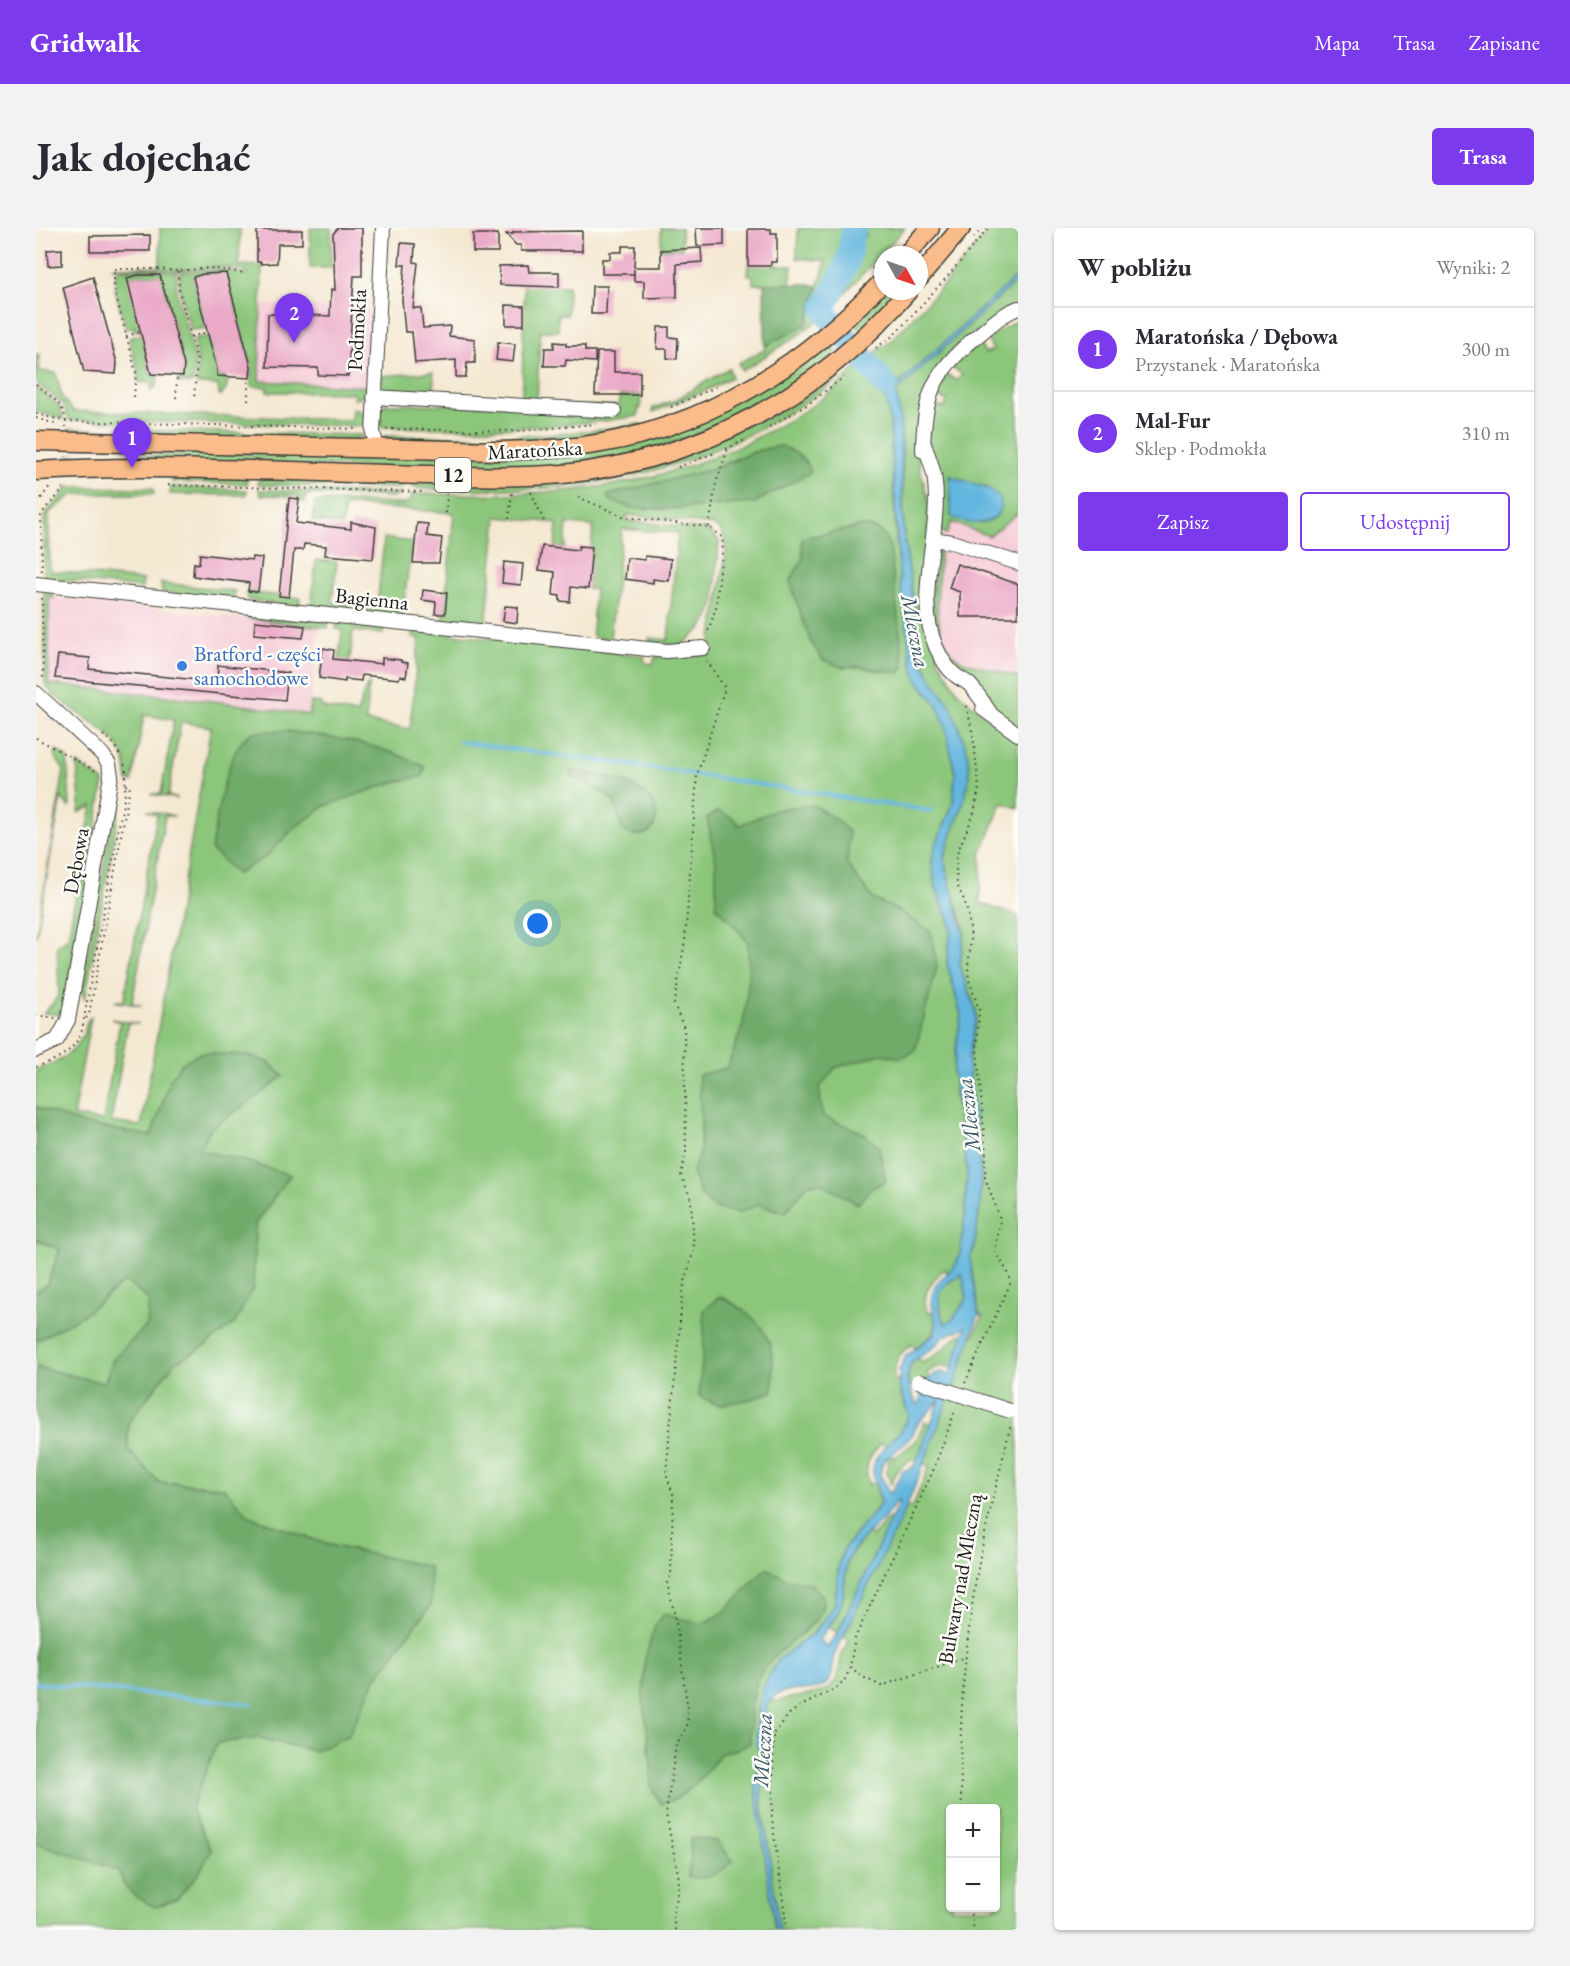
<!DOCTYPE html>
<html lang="pl">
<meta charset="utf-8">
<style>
body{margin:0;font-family:"EB Garamond",serif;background:#f2f2f3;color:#2b2b33}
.controls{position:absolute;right:18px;bottom:18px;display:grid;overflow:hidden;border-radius:6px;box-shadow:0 2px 4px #0004}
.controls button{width:54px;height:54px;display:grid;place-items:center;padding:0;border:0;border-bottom:2px solid #e1e1e2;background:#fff;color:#2b2b33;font:30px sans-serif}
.compass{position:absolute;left:838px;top:18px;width:54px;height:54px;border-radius:50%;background:#fff;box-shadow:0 2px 4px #0004;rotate:130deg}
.you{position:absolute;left:502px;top:696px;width:21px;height:21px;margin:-15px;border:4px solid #fff;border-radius:50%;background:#1a73e8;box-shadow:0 0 0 9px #1a73e833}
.badge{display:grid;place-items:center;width:39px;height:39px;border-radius:50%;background:#7c3aed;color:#fff;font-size:20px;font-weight:700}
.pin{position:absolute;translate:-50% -50px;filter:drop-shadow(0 2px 3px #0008)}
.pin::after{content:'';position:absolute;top:32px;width:21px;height:18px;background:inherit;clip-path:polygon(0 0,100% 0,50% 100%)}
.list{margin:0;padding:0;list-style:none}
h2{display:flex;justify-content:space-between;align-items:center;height:78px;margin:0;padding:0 24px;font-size:26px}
h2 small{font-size:20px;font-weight:400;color:#7c7c81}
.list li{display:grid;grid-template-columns:39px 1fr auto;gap:18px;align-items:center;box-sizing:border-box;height:84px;padding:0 24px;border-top:2px solid #e1e1e2}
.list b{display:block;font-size:22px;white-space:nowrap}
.list p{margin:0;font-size:20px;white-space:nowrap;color:#7c7c81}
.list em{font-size:20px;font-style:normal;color:#7c7c81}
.actions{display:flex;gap:12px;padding:18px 24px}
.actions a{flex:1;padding:14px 0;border:2px solid #7c3aed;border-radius:6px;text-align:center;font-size:21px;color:#7c3aed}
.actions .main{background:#7c3aed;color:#fff}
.map{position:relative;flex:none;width:982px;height:1702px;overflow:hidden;border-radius:6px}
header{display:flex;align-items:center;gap:36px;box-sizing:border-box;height:84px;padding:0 30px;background:#7c3aed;color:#fff}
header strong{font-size:28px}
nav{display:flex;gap:33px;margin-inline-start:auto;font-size:21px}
.intro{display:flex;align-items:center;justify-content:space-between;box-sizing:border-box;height:144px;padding:0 36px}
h1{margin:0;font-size:42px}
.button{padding:15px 27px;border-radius:6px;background:#7c3aed;color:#fff;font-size:21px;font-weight:700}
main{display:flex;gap:36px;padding:0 36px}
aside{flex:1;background:#fff;border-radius:6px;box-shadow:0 2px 4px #0004}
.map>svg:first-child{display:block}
.built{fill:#f6cfd9}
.green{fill:#8bc67a;stroke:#54714b;stroke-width:1.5;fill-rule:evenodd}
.forest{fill:#70ab6a;stroke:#466443;stroke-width:1.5}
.water{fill:#62b5de;stroke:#3f687d;stroke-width:1.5;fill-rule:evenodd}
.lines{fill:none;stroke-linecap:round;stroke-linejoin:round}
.stream{stroke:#62b5de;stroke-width:4}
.river{stroke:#62b5de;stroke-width:24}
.building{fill:#ebaac8}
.minor-casing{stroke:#3c3b37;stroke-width:16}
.major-casing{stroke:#3c3b37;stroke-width:21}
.path{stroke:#3c3b37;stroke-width:2;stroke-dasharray:1.5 4.5;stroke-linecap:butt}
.minor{stroke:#fff;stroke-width:14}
.major{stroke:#f9bc8a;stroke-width:18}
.minor-bridge-casing{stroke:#3c3b37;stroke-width:16;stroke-linecap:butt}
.minor-bridge{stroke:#fff;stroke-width:14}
.shop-dot{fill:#3f7fe0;stroke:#fdfcf7;stroke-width:2}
.labels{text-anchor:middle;stroke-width:5;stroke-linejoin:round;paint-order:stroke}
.shield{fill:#fdfcf7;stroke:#605f5e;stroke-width:1.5}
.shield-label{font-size:20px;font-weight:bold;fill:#1c1c1c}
.street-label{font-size:21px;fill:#1c1c1c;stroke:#fdfcf7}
.shop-label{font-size:21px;fill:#366cbe;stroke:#fdfcf7;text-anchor:start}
.water-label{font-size:22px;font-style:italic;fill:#38596a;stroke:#fdfcf7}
</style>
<header>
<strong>Gridwalk</strong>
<nav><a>Mapa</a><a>Trasa</a><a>Zapisane</a></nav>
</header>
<div class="intro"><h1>Jak dojechać</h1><a class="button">Trasa</a></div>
<main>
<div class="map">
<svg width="982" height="1702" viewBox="0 0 982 1702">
<rect width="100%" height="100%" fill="#fdfcf7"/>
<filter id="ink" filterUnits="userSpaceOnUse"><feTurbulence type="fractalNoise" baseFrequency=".0167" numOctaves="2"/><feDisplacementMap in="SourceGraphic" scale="12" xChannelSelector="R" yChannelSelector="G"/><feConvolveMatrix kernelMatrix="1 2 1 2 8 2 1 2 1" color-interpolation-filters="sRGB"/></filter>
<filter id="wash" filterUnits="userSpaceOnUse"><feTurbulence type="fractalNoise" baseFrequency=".008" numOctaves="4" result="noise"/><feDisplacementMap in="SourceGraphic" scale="24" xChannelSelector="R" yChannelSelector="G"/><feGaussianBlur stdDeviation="1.35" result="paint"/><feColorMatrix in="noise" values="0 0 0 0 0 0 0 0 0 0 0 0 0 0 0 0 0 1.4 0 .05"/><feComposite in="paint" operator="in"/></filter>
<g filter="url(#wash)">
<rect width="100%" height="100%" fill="#f4e8d1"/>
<path class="built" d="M225,76L334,81L333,141L331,144L330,157L333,159L223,153Z
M910,228L982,255V449L922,430L915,423L907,408L901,385V366L907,305Z
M13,369L284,399L273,487L186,474L13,456Z"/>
<path class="green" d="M124,0H204L203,37L226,38L223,153L333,159C331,167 325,170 318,171V165L231,164V159L215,158V138L190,45L167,46L157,49L171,100L155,102L144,63V44L190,42L210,47V43L191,39L142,42L123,40H76V39L124,38Z
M274,0H295V40H274Z
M625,0H645L646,20L625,22Z
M762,0H814L805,40L783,77L782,92L761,108L706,143L702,135L729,122V118L771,96L790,33L761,30Z
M821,0H869L794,81C794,68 804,57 810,46C817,32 821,20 830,6L821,8Z
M955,0H982V47L866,153L856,158L839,139L834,128L854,114L912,52Z
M735,37L756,38L754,56H717V48L712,47V38Z
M120,42L141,44L140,63L159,131L157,155H143L144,147H147L148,137L124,47H102L92,50L105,101L99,103L98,99L90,101L79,62L80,43Z
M982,52V76L916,122L882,223L884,240L893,275L892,306L902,431L922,464L950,489L982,512V580L966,575L945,627L944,675L982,688V1702H743L725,1565L732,1531L729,1488L732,1475L736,1471L739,1474C758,1466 790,1470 799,1453C804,1445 803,1435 806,1426C808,1422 811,1417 813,1413L793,1399L806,1374L811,1334L816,1324L832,1305L836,1309L853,1290L855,1291L864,1273L876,1280L893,1238L875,1231L861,1242L855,1256L850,1243L853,1233L849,1230L855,1225L858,1230L879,1214L889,1194L895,1196L917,1140C907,1136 899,1139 890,1146L893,1149L886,1162L878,1160L875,1156L872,1158V1140L882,1128L885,1135L902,1126L913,1115L924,1106L937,1109L947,1088L943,1087L942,1081L909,1096L902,1075L903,1065L912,1054L926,1046L938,1021L945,945L932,834L940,790V782L925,742L924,734L928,705L927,694L915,660L909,634L912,615L927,576L915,478L897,453L888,436L885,426L868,309L866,214L860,164ZM915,1580H960V1680H915Z
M488,57L532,58L531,87H522V103H504L501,172L486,171Z
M848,63H862L825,102L818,95Z
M982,92V285L953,308L915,294L911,306L907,305L902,300L892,210L896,179L899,177L909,180L911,172L901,169L899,166L912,147L921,153L926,146L917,140L941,115L944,116L949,125L957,122L952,112L953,109Z
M106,106L115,146H122L121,157L115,163L116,155L102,154V143L93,110Z
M173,108L181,141V148L189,149V152H192L190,162L185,167H183L182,157L161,156L162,131L158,111Z
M794,116L801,124L744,167L654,209L596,227L539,237L474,241L31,234L32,227L110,228L159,225L532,228L763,139Z
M0,126H3V143L20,145L26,169L37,183L315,192L316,181C328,181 331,188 331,198L33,192L28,177L0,154Z
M811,136L805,148L800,153C693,232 582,264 449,261C425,261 399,264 376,259L377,255H482L731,191L772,166Z
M824,136L841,152L850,170L854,194L860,310L876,437L882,453L900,475L909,496L919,546L917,576L896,633L899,657L914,694L915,702L911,735L925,787L919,826L918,862L931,942L929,988L924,1026L920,1036L912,1046L909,1041C895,1052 884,1067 892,1085L897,1084C904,1103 895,1110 879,1120L876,1116C862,1125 857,1136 858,1152H862L865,1167L873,1188L865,1204L850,1218L846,1215C833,1227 827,1239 833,1257L839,1254L845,1275L807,1322L803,1336L799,1375L793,1385L777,1406L742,1432L731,1452L722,1481L720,1515L725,1530L720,1551L739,1702H0V1615L82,1642L87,1654L175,1623L155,1580L181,1515L223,1510L279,1523L340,1450L395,1376L393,1339L293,1317L212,1288L187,1259L123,1254L92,1222V1195L139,1134L166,1120L217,1060L219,996L254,947L162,922L175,900L222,868L247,848L232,834L210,827L164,825L135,850L115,908L47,896L0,879V842C20,835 39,827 48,805C50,799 49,793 55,789L37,888L67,893L84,794L75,791L103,796L92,795L75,894L105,898L175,499L145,494L132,568L142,571L114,566H125L138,492L108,487L96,554L92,553L89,532L80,515L69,504L19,468L9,456L8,364L16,366L18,370H13V456L186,474L273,487L275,474L284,475L288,480L321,486L329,461L333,456L330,494L374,501L383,410L375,409L380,402L608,428L609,435L617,436L619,429L673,426L690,327L688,309L684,301L677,297L591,287L590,292L669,302L675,304L683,313L678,377L673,390L665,401L647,416L641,418L615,415L613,410L632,412L642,305L586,301L574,411L558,409L556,404L559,361H552L557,298L531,296L529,320H519L521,295L461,289L450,399L433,397L434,390L428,389L425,396L407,394L418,285L309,277L306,297L277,293L279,274L308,273L368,276L375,272L376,266C499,267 598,269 712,214C739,200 766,186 791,167C803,158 813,146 824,136ZM745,218L774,244L717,275L629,281L596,280L572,268L678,241L699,231L724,222ZM828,298L861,390L868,440L843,443L824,439H806L754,354L767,331L766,310Z
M693,140L695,149L669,163L617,184V180L639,172Z
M397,144L399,164L417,165L416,168L351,164L345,159V148Z
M0,158L24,179L28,191L0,184Z
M584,167H605V180H603L602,188C517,202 431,201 345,199L344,182L350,176L582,178Z
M604,196V198L543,210L478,215L353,212L348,208C435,209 518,211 604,196Z
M35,201L326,207L318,213L32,207V203Z
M137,249H209L211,256L135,254Z
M223,251L365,255L366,257L365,260L225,257L222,255Z
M31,259L117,260L118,266H38L13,285L14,343L107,352L106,360L8,350V288C14,277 27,272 31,259Z
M135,259L211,262L210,267L134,266Z
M223,262L365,266L359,269L270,266L269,274L263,273V268L224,267Z
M348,310L376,314L366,388L326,384L324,378L341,379Z
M905,318C903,347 893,409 920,429C931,437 967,444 982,449V500C947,476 903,430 898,386C895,365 900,342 901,321Z
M280,332L301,334L296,374L314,376L312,385L275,380Z
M125,355L199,363L197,372L126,364Z
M210,364L264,370L263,378L212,372Z
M212,384L292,394V400L211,390Z
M301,394L347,400V406L317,403L314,432L303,433L306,402L300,401Z
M20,522L31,530L34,577L33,579L25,569L0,709L28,542L19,529Z
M41,536L68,553L27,787L8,785L18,774L23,765L21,718L32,710L56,578L43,585L44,575Z
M84,576L49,771L45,763L77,585L79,579Z
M111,583L139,588H129L96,775L106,778L78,773H88L121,587Z
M0,1011L24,1022L11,1056L0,1064Z
M89,1053L113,1072L111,1098L78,1130L68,1155L0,1139V1113L47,1087Z"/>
<path class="forest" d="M728,56H774L782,58L771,96L729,118Z
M745,218C760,224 769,229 775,244L718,275L629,281L596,280L573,272L572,267L677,241L724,222Z
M828,298C844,301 849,305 854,320L868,440L864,445L824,439H806L787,432L774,413L754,354L767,331L766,310Z
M251,503C301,510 344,515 389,539L387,548L348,557L289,578L256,602L231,628L201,646L175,621C180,594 190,520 214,506C222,501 241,504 251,503Z
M540,543C566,547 601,552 617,575C626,589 617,610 599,607C595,607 590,604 586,601L578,574L571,567L537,549L535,544Z
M777,577L801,592L813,605L811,636L837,671L865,684L895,704L901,739L879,823L865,830L845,826L799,840L783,860L787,888L827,905L843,919L850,953L834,961L822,976L784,955L772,956L749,985L723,976L703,985L679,980L665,968L656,944L664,925L665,892L663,847L691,840L707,797L713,750L712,715L699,698L680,679V636L671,590L683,583L697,590L703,597L743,581Z
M164,825L210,827L232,834L247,848L222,868L175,900L163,922L209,933L254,947L219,996L217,1060L199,1095L166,1120L139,1134L92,1195V1222L123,1254L187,1259L213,1288L293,1317L394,1339L395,1377L340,1450L312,1508L279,1523L223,1510L181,1515L155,1580L175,1623L163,1645L141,1671L119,1679C98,1668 91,1666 82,1642L0,1615V1139L68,1155L78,1130L111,1098L113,1072L89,1053L47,1087L0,1113V1064L11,1056L24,1022L0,1011V879L47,896L115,908L135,850L146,835Z
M684,1068C731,1094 740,1111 737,1163L716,1171L682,1177L663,1168L668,1111V1082Z
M730,1340L753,1352L775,1356L787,1368C787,1373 787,1381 784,1386C769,1409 740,1419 725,1446C714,1465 715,1494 714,1515L699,1522L686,1524C670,1545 652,1570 625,1576L615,1559V1536L607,1469L609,1431L619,1398L628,1386L666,1396L687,1385Z
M659,1610L681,1613L697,1633C685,1644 669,1655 652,1648L655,1630L654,1611Z"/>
<path class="water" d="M814,0H821V8L826,2L830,6C822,19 817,32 810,46C804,57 794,68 794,81L782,92L783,77L805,40Z
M982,47V52L860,164L864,188L868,309L885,426L888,436L897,453L915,478L931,522L933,540V551L927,576L909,626L910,641L928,705L924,734L925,742L940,782V790L932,834L945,945L944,978L938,1021L934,1030L943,1087L924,1142L871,1278L797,1430C802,1482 746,1447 732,1476C725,1492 730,1513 732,1530C733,1542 726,1554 725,1566C724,1580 729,1597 731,1611C735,1641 739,1672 743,1702H739L720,1562V1551L725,1530L720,1514V1502L726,1464L731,1452L742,1432L777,1406L793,1385L799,1375L803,1336L807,1322L845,1275C843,1265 837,1254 837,1243C837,1219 867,1210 873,1188L863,1158V1142L870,1128L898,1106L900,1097L895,1071L899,1058L920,1036L924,1026L929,988L931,942L917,843L925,787L911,735L915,702L914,694L899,657L896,633L899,619L917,576L919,546L909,496L900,475L882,453L876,437L864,356L854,194C850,166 846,156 824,136L834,128L839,139L856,158L863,156ZM926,1046L931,1071L915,1093L909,1096C900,1070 899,1060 926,1046ZM930,1099L914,1147L905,1144C890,1149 885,1160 884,1175L880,1176L871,1150L875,1135L900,1118L907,1109ZM904,1172L880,1234L876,1240L866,1243L856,1264L853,1265L844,1246L847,1234L870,1214L877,1206L882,1195ZM861,1273L863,1274L801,1406L791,1420L784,1411L801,1386L806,1374L811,1334L816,1324L832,1305L847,1292Z
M914,248L951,260L964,269C972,299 931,300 915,288Z"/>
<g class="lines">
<path class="stream" d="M424,514L616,540L895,583
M0,1455L216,1476"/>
<path class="river" d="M818,0L811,36L788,80L789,85L850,158"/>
</g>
<g id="blocks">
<path class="building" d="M302,0H326V48H318L312,148L282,147V140L231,139L232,86L294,88L295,61L299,62L297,6Z
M660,0H688V17L661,18Z
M712,1H735V5H741V34H735V38H712Z
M221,2H266V16H242L241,35L225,36V34H221Z
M546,3V23H485V17H480L470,6H477V4Z
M437,6H462V24H437Z
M114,7V23H54V8Z
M365,15L379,16L378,34L382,35L377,80H385L387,100L414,98L413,108L439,111V135H431L430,149H420V132L379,135L376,104H369L366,71L369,37H363Z
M586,18H599L598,39H625V22L665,20L666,34L641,36V69L608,70V53H598V41V46H566V31H574V24H586Z
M26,21V37L12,38L11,22Z
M492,37L493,44H523V59L464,57L463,38Z
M190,45L215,138L214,150L181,148V141L157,49L167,46Z
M102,47H124L148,137L147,148L115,146L91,50Z
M57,49L81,135L80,146L48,144L27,59Z
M556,58H571L570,86H555Z
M470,77L488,78V97H470Z
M622,99H633V109L642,110L641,131L631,130V121H621Z
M462,114L479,116L477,134L460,132Z
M518,114L530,115V118H549V123H559V134L530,132L529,138H508L509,120H518Z
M561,124H578V144H604V167H559Z
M253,270L263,271L260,295L315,301V294L340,299L337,331L289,327L290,318L268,316L267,322H258L253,369L243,368Z
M381,295L392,296L391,308L406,310L403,335H377Z
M506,318L542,322L543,318L556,319L552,361L535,359L534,374L524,373V368L517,367L519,344L503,342Z
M164,326L216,332V329L226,330L222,364L212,363L213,355L157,348L158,335L163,336Z
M609,328L635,331L633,353L617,351V355L589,351L591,330L609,332Z
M468,334L487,336L485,357L466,355Z
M921,336L982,356V389H924V364L913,360Z
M387,362L411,365L409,386H399L400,374L386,372Z
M469,378L482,379L481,395L467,393Z
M219,393L269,398L267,410L218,406Z
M287,420L298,422L297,431L346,436V430L365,432V434L372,435L370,449L364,448L363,451L326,447L325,453L309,451V454L283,450Z
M22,427L54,430L53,441L181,454L182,437L252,445L249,472L19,450Z"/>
</g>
</g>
<g filter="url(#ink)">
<use href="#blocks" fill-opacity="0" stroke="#3c3b37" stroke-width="1.5"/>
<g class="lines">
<defs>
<path id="minor" d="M338,169L578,183
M887,214C892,227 898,240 899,254C905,306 878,369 900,419C904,428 910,439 918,446C922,450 928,452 933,456C942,465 948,476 955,486
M347,221L340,215L337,205L347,0
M887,223C888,168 896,145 940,109C954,98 964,87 982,80
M897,311L916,314L982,335
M0,356L631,423L667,420
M0,465L66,526L73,536L75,548L32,792L21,812L0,822
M947,481L982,506"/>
<path id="major" d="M870,27L894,0
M883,50L925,0
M0,213L461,223C497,222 532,221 566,215C679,195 770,135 847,53
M0,243C116,236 233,243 350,246C408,247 468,251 527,246C666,232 782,168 872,63"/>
</defs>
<use href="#minor" class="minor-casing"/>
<use href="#major" class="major-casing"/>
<path class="path" d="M938,10L946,0
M848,27L856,18
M836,41L847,29
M142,43L143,63L161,132L158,171
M90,108L105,104
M155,109L171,104
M840,120L858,107L911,49L952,0
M0,156C15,169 31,177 30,199
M98,169L100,144L78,61V41H123L142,43L174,40L210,45
M140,170L141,148
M212,173V152
M635,179L682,158
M0,186L30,193L323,201
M0,190L23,197
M733,199L771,177L808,149
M350,201L482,203L560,196
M690,221L709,212
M642,239L679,225
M132,257L390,264
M495,264L508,293
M542,269L589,289L673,299L686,309L687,316L680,379L671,407
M0,272H4L14,258
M410,285L411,264
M473,291L476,264
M673,299L680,255L692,221
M6,343L5,288C10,276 23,271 28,258
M6,370L7,454
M67,507L76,514L84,527
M0,510L60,543
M0,787L19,790
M50,790L53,787L94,558L88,557
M0,839C20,832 39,824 46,802L89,565L90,544L88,535
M929,1155L974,1056V1048L959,1023L964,996L963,987L949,950L950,928L941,821L943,781L933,752L932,739L935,711L933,692L929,674L921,657L920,640L922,623L938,585L943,560L937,507L930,475
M814,1439L827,1449L845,1458L930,1429
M926,1580C921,1497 929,1412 944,1329C953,1284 965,1240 975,1195
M934,1680L938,1702
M639,1702L637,1687L642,1665L643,1651L630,1586L640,1517L651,1499L652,1483L639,1388L631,1355L635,1347L637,1266L630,1246L647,1061L658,1021L655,971L645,947L650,924L648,800L638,776L649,713L661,547L689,460L671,433
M751,1702L736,1591L738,1506L753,1486L763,1479L803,1459L810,1450L814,1439L819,1410L897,1243L920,1180"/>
<use href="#minor" class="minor"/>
<use href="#major" class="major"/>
<defs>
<path id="minor-bridge" d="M882,1153L974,1183"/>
</defs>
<use href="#minor-bridge" class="minor-bridge-casing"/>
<use href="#minor-bridge" class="minor-bridge"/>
</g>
</g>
<circle class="shop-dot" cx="146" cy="438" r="6"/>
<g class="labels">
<rect class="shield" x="399" y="230" width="36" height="34" rx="4.5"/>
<g class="shield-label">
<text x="417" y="254">12</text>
</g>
<g class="street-label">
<text transform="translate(321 102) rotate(-87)" y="7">Podmokła</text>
<text transform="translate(499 222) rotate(-3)" y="7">Maratońska</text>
<text transform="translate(336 371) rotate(6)" y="7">Bagienna</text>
<text transform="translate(40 633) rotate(-80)" y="7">Dębowa</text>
<text transform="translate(924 1351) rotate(-80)" y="7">Bulwary nad Mleczną</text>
</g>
<g class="shop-label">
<text x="158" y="433">Bratford - części<tspan x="158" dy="24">samochodowe</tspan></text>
</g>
<g class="water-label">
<text transform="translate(880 403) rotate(79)" y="8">Mleczna</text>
<text transform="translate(932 887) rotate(-97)" y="8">Mleczna</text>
<text transform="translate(726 1522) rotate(-87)" y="8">Mleczna</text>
</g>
</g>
</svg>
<div class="controls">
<button>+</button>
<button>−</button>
</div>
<svg class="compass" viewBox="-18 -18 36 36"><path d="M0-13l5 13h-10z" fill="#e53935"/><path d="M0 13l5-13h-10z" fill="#7c7c81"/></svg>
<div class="you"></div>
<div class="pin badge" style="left:96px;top:240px">1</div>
<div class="pin badge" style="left:258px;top:115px">2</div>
</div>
<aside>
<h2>W pobliżu<small>Wyniki: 2</small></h2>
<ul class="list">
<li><span class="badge">1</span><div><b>Maratońska / Dębowa</b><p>Przystanek · Maratońska</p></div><em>300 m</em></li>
<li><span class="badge">2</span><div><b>Mal-Fur</b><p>Sklep · Podmokła</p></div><em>310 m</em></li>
</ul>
<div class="actions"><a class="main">Zapisz</a><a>Udostępnij</a></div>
</aside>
</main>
